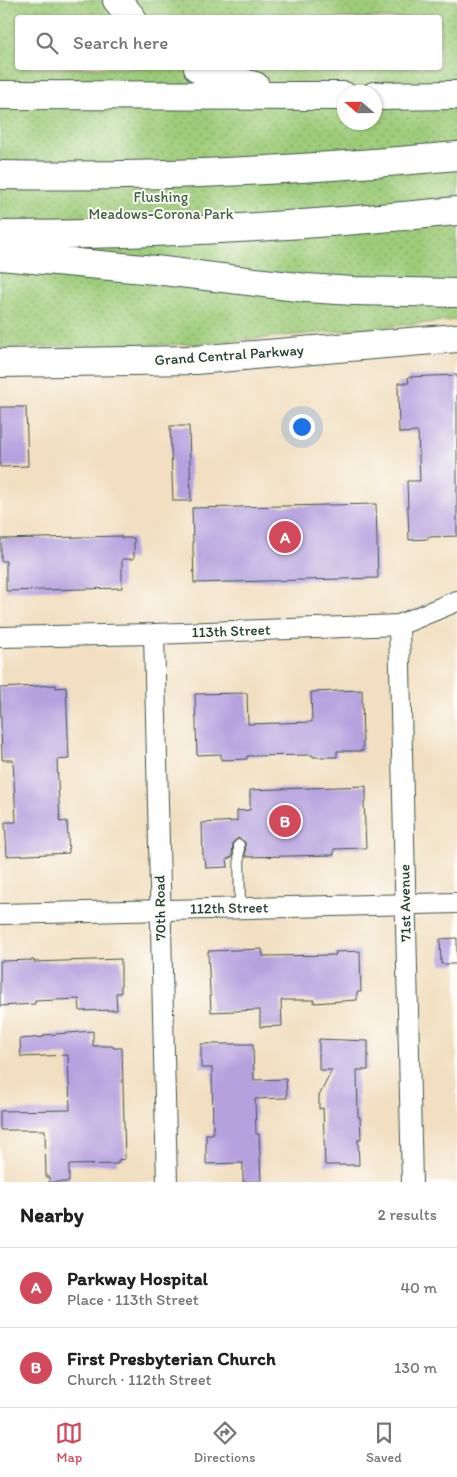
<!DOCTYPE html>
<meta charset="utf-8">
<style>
body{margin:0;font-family:Itim,sans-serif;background:#f2f2f2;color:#222}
.compass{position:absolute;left:337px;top:85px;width:45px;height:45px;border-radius:50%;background:#fff;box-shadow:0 1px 4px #0004;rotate:290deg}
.you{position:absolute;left:301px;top:426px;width:18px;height:18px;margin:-12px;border:4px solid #fff;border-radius:50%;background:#1a73e8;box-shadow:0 0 0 8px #1a73e833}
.badge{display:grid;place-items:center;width:32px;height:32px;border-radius:50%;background:#d1495b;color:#fff;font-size:16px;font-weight:700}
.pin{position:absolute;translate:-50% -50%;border:2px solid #fff;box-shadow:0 1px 5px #0006}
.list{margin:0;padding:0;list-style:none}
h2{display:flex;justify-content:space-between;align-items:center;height:65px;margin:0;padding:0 20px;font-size:21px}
h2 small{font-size:16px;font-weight:400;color:#767676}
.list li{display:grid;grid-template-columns:32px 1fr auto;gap:15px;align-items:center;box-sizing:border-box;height:80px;padding:0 20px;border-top:1px solid #e0e0e0}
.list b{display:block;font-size:19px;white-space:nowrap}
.list p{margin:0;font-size:16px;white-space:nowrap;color:#767676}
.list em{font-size:16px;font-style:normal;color:#767676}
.icon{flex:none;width:28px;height:28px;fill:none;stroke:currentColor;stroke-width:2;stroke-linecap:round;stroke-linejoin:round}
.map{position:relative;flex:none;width:457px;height:1182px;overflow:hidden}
.search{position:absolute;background:#fff;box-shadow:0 1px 4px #0004;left:15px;right:15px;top:15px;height:55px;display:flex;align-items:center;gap:12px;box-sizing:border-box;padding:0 18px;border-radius:5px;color:#767676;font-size:19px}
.sheet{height:225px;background:#fff}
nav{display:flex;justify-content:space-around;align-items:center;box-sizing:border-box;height:70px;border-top:1px solid #e0e0e0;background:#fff;font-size:14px;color:#767676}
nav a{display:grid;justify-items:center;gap:2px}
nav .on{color:#d1495b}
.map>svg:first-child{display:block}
.park{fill:url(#park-dots);stroke:#5e8456;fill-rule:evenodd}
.building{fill:#b6a1df}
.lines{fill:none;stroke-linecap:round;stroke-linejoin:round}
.lane-casing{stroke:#3f5549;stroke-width:12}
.street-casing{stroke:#3f5549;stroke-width:22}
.secondary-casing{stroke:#3f5549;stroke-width:30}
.highway-casing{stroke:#3f5549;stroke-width:30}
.lane{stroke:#fff;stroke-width:10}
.street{stroke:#fff;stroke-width:20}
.secondary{stroke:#fff;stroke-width:28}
.highway{stroke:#fff;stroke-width:28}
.labels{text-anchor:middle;stroke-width:4;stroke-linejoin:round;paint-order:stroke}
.park-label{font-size:15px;fill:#3f6145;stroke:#fdfcf7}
.street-label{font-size:15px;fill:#1f3d34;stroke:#fdfcf7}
</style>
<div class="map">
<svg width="457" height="1182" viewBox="0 0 457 1182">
<defs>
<pattern id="park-dots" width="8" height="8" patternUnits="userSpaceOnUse" patternTransform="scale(1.25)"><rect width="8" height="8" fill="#9ecc79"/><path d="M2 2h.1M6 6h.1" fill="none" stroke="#80a764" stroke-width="1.8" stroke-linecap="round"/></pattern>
</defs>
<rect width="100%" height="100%" fill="#fdfcf7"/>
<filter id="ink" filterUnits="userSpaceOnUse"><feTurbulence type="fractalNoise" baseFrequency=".02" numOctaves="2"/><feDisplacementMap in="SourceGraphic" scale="10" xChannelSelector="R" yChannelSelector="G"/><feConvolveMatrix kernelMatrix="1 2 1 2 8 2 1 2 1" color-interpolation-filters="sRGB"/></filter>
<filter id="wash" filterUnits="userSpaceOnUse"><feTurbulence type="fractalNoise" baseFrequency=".0096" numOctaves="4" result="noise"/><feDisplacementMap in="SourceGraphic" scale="20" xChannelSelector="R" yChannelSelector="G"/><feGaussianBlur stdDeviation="1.12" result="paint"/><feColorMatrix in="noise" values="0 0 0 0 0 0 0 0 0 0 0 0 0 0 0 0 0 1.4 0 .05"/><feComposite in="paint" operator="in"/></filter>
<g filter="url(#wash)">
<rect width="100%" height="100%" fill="#f2dfc1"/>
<path class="park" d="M0,0H457V320L198,344L0,348ZM18,18H440V68H18ZM344,92H374V122H344Z"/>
<g id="blocks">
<path class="building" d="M457,375V536L428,537V539L409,540L407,481H420L418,432L399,433L398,383H409L408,377Z
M0,407H26L28,466L0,467Z
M170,426H189L191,501H173Z
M376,504L378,578L194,583L192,508Z
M121,536V538H134V559H122V588L6,591V561H1V539Z
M56,685V688L66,687L69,759L57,760L60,822L67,821L69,853L7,856L5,822H16L13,760H2L0,688Z
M362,690L363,751H337V757H313V755L247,756V759L221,760V754L197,755L195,694L247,693L248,724L312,722L311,692Z
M366,786V802H364L366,848L334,849V855L246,857L245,842L238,838L233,842L232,857L227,859L228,867L206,868L205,859H203L202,823L237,821V811L250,810V790Z
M457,938V964H441L440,939Z
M262,949L263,956L336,955L335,952L360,951L361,992H357V1000L314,1003V1000H281L282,1026L260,1027V1010L211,1012L208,951Z
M121,959V993H116L117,1010L80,1011L79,999L35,1001V1004L0,1006V961L34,960V962Z
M93,1031V1046H113V1048H122L125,1159L118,1160V1164L69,1165V1182H49V1177H46L45,1130H0V1111L70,1110L68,1055L21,1057L20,1039L44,1037V1035Z
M319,1039L368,1041V1070H357L358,1117H360L361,1139H358L359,1165H325L323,1108L319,1109V1096L332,1070H319Z
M201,1044H253L254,1080L286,1079L287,1098L255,1099L256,1134H259L261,1182H243V1163L206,1164V1134H213L212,1068H201Z"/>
</g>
</g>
<g filter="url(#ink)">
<use href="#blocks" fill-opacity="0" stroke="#3f5549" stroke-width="1"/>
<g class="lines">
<defs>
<path id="lane" d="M239,845L240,908"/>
<path id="street" d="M399,625L412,1182
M154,634L167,1182
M0,637L154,634L399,625L457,601
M0,914L457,903"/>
<path id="secondary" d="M0,363L195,360L457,338"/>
<path id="highway" d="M117,0L132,18
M198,68L222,77L255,86
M0,95L344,96
M374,96L457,95
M0,175C153,178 305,170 457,156
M0,235C153,235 305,226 457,211
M0,256L155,270L306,288L353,291L457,293"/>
</defs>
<use href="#lane" class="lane-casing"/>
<use href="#street" class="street-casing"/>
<use href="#secondary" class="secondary-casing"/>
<use href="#highway" class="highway-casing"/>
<use href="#lane" class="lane"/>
<use href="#street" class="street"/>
<use href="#secondary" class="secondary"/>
<use href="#highway" class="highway"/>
</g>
</g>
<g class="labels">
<g class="park-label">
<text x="161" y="202">Flushing<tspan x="161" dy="17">Meadows-Corona Park</tspan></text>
</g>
<g class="street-label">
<text transform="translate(229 355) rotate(-4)" y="5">Grand Central Parkway</text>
<text transform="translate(231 631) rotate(-2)" y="5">113th Street</text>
<text transform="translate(405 903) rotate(-91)" y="5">71st Avenue</text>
<text transform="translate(160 908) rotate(-91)" y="5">70th Road</text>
<text transform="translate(229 908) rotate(-1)" y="5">112th Street</text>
</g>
</g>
</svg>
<svg class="compass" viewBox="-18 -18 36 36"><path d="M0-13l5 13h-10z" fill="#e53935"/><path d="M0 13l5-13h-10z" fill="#767676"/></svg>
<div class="you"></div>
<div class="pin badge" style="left:285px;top:537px">A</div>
<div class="pin badge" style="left:285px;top:821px">B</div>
<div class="search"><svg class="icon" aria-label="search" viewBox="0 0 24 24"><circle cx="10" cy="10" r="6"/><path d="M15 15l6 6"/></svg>Search here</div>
</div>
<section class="sheet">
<h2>Nearby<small>2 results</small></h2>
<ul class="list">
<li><span class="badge">A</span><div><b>Parkway Hospital</b><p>Place · 113th Street</p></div><em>40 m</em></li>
<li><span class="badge">B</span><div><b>First Presbyterian Church</b><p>Church · 112th Street</p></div><em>130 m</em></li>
</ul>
</section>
<nav>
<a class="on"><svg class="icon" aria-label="map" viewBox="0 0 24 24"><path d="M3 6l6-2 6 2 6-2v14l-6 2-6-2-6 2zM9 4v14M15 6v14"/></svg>Map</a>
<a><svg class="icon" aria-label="directions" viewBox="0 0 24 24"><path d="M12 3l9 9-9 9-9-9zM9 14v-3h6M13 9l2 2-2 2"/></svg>Directions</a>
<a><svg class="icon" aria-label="saved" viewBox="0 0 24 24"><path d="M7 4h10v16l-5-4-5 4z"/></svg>Saved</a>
</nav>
